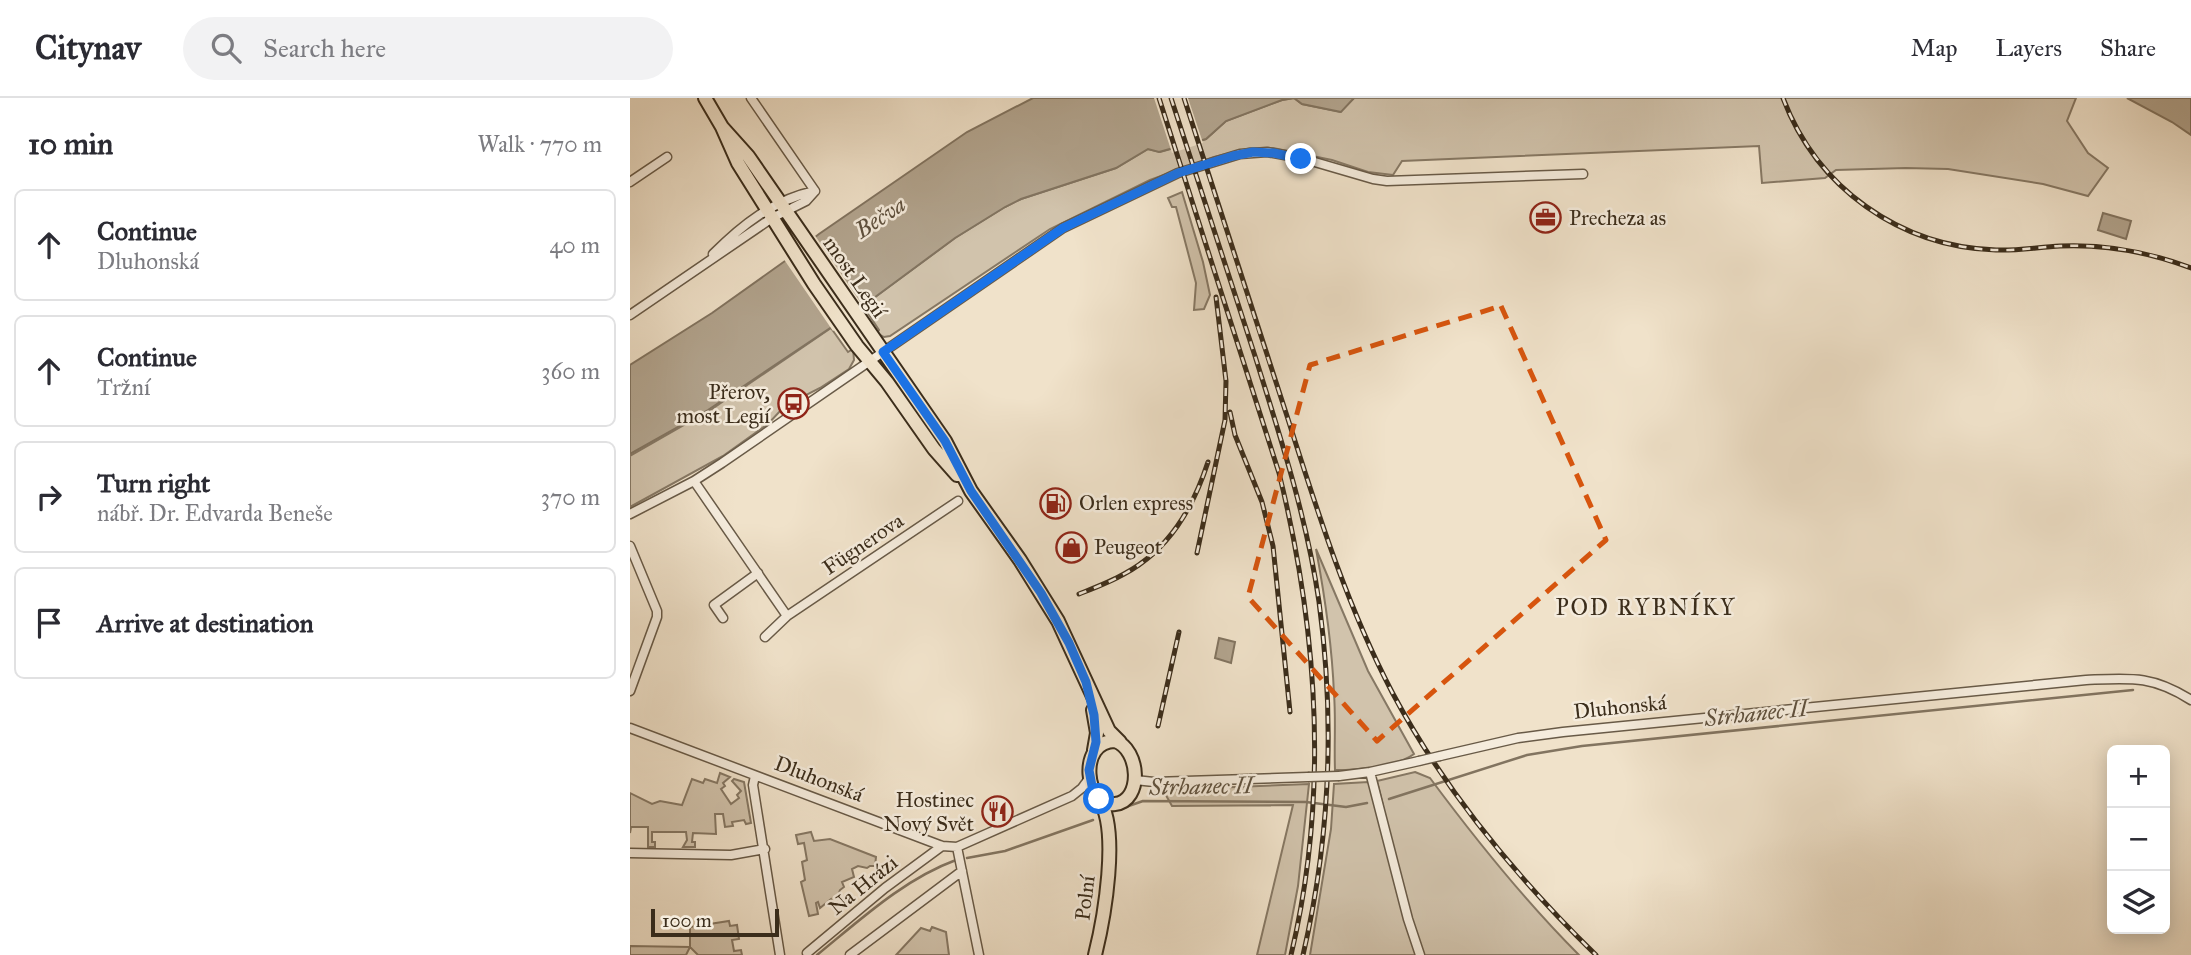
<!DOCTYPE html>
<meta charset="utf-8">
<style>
body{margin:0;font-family:"IM FELL Great Primer",serif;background:#f2f2f3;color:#2b2b33}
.controls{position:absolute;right:21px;bottom:21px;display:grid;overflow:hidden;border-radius:10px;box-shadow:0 4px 18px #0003}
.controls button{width:63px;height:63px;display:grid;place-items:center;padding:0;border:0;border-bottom:2px solid #e1e1e2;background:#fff;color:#2b2b33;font:35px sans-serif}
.scale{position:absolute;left:21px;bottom:18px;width:128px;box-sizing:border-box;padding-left:7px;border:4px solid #3b2d1b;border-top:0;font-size:19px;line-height:24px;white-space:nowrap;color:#3b2d1b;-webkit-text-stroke:5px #f5ecdd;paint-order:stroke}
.stop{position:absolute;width:21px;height:21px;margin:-16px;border:5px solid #1a73e8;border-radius:50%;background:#fff}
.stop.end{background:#1a73e8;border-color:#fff;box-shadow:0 2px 7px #0008}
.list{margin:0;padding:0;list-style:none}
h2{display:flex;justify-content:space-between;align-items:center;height:91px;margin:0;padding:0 28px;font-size:30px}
h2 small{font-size:23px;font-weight:400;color:#7c7c81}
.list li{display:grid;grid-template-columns:46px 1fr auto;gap:21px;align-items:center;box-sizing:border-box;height:112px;margin:0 14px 14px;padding:0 14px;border:2px solid #e1e1e2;border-radius:10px}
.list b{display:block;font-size:26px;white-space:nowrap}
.list p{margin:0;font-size:23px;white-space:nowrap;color:#7c7c81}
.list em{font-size:23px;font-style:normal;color:#7c7c81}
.icon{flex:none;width:38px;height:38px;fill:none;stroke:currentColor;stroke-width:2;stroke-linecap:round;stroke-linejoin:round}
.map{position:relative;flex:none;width:1561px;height:857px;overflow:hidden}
header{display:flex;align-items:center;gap:42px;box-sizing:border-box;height:98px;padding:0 35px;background:#fff;border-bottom:2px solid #e1e1e2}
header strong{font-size:33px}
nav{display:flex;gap:38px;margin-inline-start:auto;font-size:24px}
.search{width:490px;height:63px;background:#f2f2f3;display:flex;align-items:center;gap:18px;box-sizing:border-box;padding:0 24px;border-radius:38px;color:#7c7c81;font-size:26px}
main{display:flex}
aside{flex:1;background:#fff}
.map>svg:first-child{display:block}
.green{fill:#d1c3ac;stroke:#867864;stroke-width:2}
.water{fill:#b2a48e;stroke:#827460;stroke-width:2}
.pier{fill:#f0e2ca}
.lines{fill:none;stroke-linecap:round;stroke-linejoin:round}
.stream{stroke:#827460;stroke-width:2.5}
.minor-casing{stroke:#685a47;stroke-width:11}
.primary-casing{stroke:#3b2d1b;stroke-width:16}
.minor{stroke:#f5ecdd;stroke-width:8}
.primary{stroke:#f0e2ca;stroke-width:12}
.rail-casing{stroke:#3b2d1b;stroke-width:5}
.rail{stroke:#f5ecdd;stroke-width:2.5;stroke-dasharray:8;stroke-linecap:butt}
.minor-bridge-casing{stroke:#685a47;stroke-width:11;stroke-linecap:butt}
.minor-bridge{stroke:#f5ecdd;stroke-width:8}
.route{stroke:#1a73e8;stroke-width:9}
.marked{fill:none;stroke:#d7550e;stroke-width:5;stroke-dasharray:14 9;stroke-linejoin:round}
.labels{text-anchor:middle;stroke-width:5;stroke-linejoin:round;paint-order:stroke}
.poi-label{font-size:21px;fill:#3b2d1b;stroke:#f5ecdd;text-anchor:start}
.street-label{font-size:21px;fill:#3b2d1b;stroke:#f5ecdd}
.water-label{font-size:23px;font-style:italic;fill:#5f513e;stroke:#f5ecdd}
.neighbourhood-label{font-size:23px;letter-spacing:2px;fill:#3b2d1b;stroke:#f5ecdd}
</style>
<header>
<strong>Citynav</strong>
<div class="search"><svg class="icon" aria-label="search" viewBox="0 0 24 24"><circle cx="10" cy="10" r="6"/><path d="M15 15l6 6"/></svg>Search here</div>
<nav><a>Map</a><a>Layers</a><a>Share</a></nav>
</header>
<main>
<aside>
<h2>10 min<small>Walk · 770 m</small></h2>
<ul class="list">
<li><svg class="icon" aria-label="ahead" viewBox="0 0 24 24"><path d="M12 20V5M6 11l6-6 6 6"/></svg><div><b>Continue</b><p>Dluhonská</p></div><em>40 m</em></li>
<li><svg class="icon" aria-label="ahead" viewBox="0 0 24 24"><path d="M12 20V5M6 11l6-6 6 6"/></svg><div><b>Continue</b><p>Tržní</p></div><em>360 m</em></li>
<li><svg class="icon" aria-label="right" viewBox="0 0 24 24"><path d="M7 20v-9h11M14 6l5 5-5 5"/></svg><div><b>Turn right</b><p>nábř. Dr. Edvarda Beneše</p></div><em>370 m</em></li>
<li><svg class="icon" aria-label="arrive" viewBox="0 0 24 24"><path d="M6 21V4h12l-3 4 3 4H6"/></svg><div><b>Arrive at destination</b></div></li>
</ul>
</aside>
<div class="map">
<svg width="1561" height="857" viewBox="0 0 1561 857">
<rect width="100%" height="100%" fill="#f0e2ca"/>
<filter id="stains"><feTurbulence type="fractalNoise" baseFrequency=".00286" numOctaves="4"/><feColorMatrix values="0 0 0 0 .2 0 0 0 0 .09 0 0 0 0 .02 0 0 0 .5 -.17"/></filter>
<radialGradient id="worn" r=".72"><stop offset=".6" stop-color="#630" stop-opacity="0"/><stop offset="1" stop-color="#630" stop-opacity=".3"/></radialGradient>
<path class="green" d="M664,0L672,6L710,14L724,0H1446L1437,23L1458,55L1478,70L1458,98L1413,86L1318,71L1276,70L1206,72L1195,80L1132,85L1129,48L772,63L763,77L738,74L702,62L643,50H620L584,59L520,82L420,131L260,238L254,239L247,235L249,232L233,208L325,140L375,109L391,101L486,70L518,51L530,54L576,41L596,23L652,2Z
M552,94L573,164L580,197L574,211L564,212L566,185L546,109H542L538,100Z
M201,230L218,254L223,251L224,262L219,271L190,290L168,301L151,312L138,326L93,358L0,409V358L82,311Z
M686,451L738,573L784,656C767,669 726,672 705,672C704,647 706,621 704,596C702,547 695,499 686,451Z
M785,674L800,680C846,742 894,802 949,857H680L701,731L704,686L738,684L753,708L747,683Z
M90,675L100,679L93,685L95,688L91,691L101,706L109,700L107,697L111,693L102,683L104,681L114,684L121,725L116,726L114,722L102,724L103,728L95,729L93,716H85L86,736L63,735L62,744H65V749H53L57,742L56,734H22V744H25V749H18V729H1L0,735V695L22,706L30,703L52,707L62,681L73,685L75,681L87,685Z
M679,686L668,788L655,857H627L663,707L542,708L533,692Z
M181,734L184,743L200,741L246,759L245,768H240L237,770L228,768L222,771L224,779L212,784L214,789L210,792L204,808L201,801L190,810L188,804L186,805L188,816L179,818L171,784L175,782L172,764L177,762L174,745L168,746L166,737Z
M99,823L100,828L107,827L109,841L102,842L104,853L111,852L112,857H68L60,849L56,857H0V848L60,849V829Z
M302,829L316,834L319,857H266L291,830L300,833Z"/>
<path class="water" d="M403,0H724L711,14L672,6L664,0L652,2L596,23L576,41L529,54L518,51L486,70L391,101L375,109L325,140L233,208L78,312L0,356V267L82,215L155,163L189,136L337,34Z
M1497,0H1561V37L1542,24Z
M1473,115L1501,123L1496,141L1468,132Z
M589,540L605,544L601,565L585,560Z"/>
<path class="pier" d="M524,0H558L573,45L542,55Z
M184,136L235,211L203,233L153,160Z"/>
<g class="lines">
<path class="stream" d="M759,701L897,657L952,648L1503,592
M490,711L513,703L676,704L716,709L737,705
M337,760L375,753L463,722
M187,857C230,822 274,781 326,762"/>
<defs>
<path id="minor" d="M121,0L185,93
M0,84L37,59
M83,156C112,127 143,102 185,93
M0,217L142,120L176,103L185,93
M64,383L157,518
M0,416L64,383L92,365L433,130L548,75L610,56L637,54L671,60L743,81L757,83L953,76
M0,448L27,513V519L0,593
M93,520L84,507L128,475
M135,539L157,518L328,403
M0,630L312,748L327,749L442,698L452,690L460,679
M810,658L888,640L933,634L1456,582C1500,580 1522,577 1561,602
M740,674L778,821L790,857
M125,678L123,687L150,857
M709,678L740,674L789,663
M505,682L524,684L678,679
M327,749L349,857
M0,755L101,757L135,751
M177,855L255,790L312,748
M220,857L332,773"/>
<path id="primary" d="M75,0L92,29L108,65L184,186L227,248L257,284L304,351L327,377
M92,29L118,58L315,343L341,393L390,462L428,523L479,633L490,644
M463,612L467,635L464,652
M485,643C510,651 513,703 485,706C455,710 447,643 485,643Z
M465,857C474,821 490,732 469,701"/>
</defs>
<use href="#minor" class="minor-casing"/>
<use href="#primary" class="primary-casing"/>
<use href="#minor" class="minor"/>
<use href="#primary" class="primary"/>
<defs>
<path id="rail" d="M529,0L649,375C688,533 699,698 661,857
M541,0C569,86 597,172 625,258C650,338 677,420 689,504C705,622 700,741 673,857
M554,0C588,106 622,212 657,318C687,412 716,506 762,594C814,692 887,780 966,857
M1153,0C1187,90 1270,149 1366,152C1387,153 1409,149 1430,148C1475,146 1519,154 1561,170
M600,314L605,337L632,404L643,448L660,614
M567,455L595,322L596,283L586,199
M449,496C464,490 480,484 494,476C539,452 563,410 578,364
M528,628L549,534"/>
</defs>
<use href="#rail" class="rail-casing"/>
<use href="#rail" class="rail"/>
<defs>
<path id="minor-bridge" d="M789,663L810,658
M678,679L709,678"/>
</defs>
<use href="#minor-bridge" class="minor-bridge-casing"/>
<use href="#minor-bridge" class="minor-bridge"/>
</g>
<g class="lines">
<path class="route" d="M469,701L462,688L459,672L466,644L464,617L456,584L439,545L411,495L341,393L315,343L253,254L433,130L548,75L603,58L623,54L644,55L671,61"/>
</g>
<path class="marked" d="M871,208L976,442L747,643L618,499L680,267Z"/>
<defs>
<symbol id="office-ring" viewBox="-11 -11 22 22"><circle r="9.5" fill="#f5ecdd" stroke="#8f2418" stroke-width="1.5"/><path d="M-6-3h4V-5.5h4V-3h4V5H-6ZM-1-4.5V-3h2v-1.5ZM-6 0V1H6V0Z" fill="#8f2418"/></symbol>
<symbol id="bus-ring" viewBox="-11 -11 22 22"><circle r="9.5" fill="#f5ecdd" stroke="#8f2418" stroke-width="1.5"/><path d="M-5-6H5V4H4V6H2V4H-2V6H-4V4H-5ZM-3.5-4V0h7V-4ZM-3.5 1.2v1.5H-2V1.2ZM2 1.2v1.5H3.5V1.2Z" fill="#8f2418"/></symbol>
<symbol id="fuel-ring" viewBox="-11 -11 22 22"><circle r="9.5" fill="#f5ecdd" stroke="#8f2418" stroke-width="1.5"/><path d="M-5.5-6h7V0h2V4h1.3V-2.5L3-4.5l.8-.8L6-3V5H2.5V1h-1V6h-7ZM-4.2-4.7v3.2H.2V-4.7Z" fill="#8f2418"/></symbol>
<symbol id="shop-ring" viewBox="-11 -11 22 22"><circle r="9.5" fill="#f5ecdd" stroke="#8f2418" stroke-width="1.5"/><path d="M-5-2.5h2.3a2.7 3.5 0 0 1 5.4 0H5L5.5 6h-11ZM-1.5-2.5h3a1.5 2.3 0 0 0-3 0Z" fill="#8f2418"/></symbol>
<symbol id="restaurant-ring" viewBox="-11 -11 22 22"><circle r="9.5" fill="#f5ecdd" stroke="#8f2418" stroke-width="1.5"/><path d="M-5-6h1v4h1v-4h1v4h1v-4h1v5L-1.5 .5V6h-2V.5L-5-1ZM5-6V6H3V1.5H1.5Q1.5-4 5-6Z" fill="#8f2418"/></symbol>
</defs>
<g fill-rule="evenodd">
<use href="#office-ring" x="898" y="102" width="35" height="35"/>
<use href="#bus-ring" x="146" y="288" width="35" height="35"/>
<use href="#fuel-ring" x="408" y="388" width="35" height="35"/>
<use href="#shop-ring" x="424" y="432" width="35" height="35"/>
<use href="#restaurant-ring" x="350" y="696" width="35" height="35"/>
</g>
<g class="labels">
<g class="poi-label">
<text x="939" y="127">Precheza as</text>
<text x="140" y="301" text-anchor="end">Přerov,<tspan x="140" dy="24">most Legií</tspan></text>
<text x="449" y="412">Orlen express</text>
<text x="464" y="456">Peugeot</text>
<text x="344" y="709" text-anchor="end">Hostinec<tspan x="344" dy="24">Nový Svět</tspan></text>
</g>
<g class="street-label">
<text transform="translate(225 179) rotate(55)" y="7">most Legií</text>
<text transform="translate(233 446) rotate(-34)" y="7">Fügnerova</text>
<text transform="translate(990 609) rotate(-6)" y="7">Dluhonská</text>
<text transform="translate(189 681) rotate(21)" y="7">Dluhonská</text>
<text transform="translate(233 787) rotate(-39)" y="7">Na Hrázi</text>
<text transform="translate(455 800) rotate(-83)" y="7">Polní</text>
</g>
<g class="water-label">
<text transform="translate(250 119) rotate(-34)" y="8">Bečva</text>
<text transform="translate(1126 615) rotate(-6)" y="8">Strhanec II</text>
<text transform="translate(571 688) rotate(-1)" y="8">Strhanec II</text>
</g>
<g class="neighbourhood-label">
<text x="1016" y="517">POD RYBNÍKY</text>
</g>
</g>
<rect width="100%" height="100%" filter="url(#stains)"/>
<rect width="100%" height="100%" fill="url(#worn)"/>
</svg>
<div class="controls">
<button>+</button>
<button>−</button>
<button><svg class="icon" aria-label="layers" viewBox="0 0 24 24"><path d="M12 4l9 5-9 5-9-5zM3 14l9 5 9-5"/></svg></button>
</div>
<div class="scale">100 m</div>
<div class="stop" style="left:469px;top:701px"></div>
<div class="stop end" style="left:671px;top:61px"></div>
</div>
</main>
